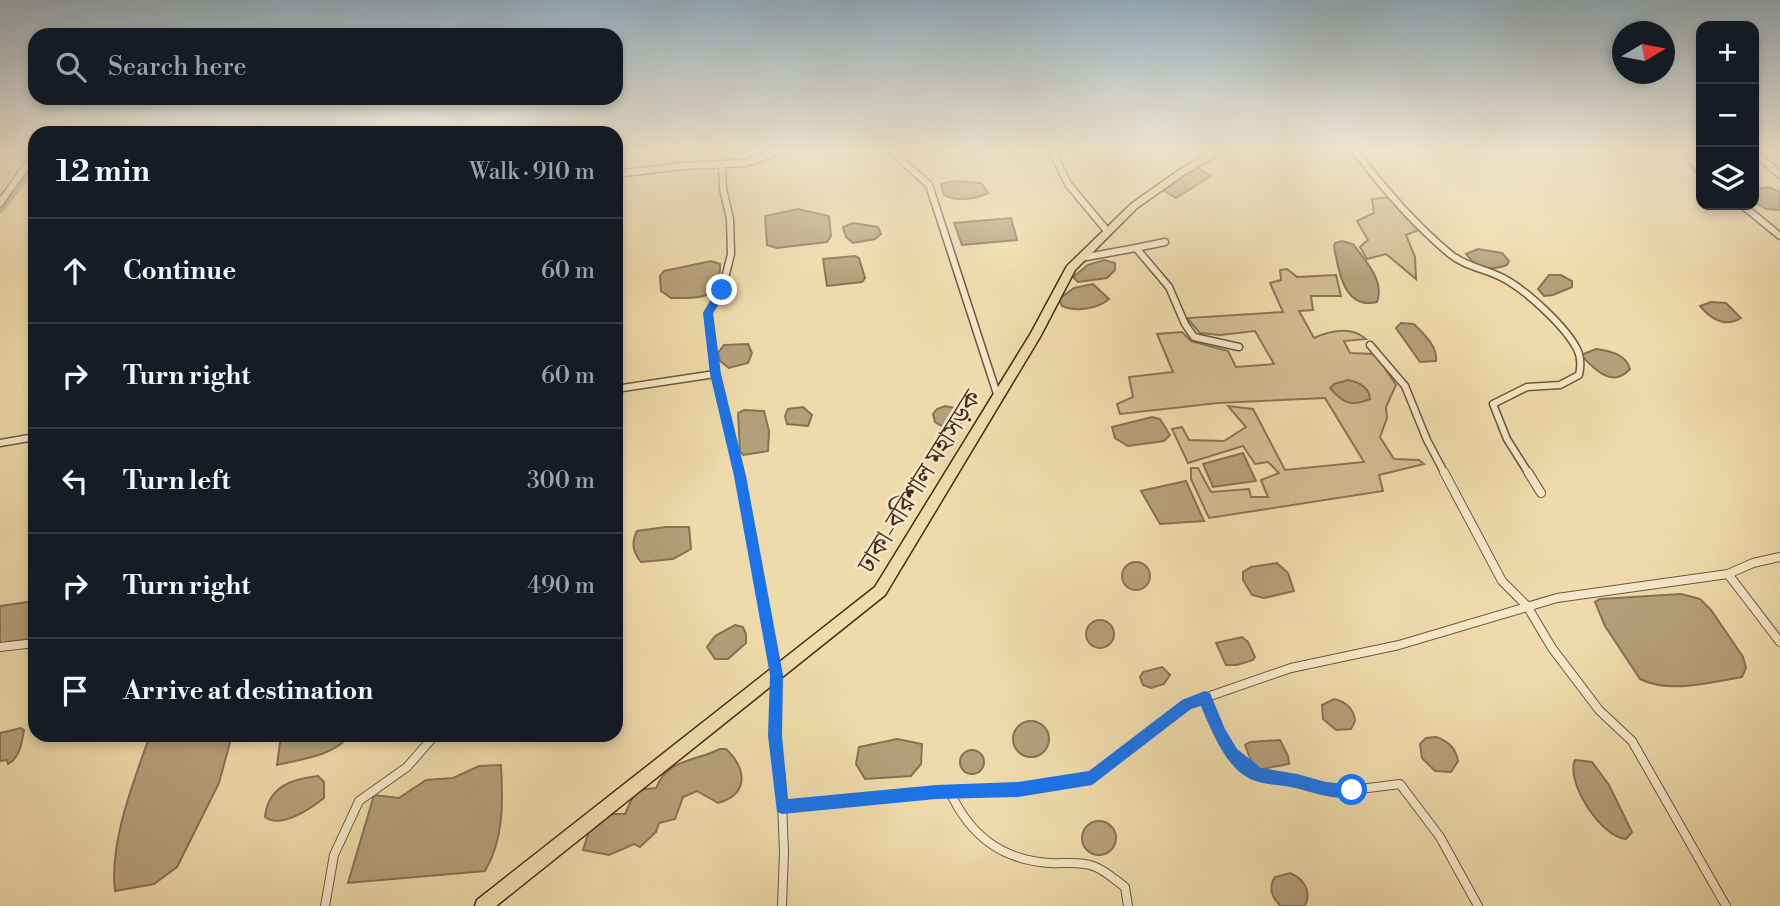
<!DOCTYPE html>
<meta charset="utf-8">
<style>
body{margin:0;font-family:"Libre Bodoni","Noto Serif Bengali",serif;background:#20242c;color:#f1f3f6}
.controls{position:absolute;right:21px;top:21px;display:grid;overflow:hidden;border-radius:14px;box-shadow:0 4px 10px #0003}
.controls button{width:63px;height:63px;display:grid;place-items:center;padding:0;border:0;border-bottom:2px solid #363941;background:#171b24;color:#f1f3f6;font:35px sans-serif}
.compass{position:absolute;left:1612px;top:21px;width:63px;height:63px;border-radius:50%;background:#171b24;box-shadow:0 4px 10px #0003;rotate:80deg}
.stop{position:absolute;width:21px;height:21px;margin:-16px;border:5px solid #1a73e8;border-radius:50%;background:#fff}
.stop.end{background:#1a73e8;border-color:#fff;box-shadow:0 2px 7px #0008}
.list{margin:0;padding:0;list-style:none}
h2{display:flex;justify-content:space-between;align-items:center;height:91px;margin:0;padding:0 28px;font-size:30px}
h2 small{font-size:23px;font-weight:400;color:#9ea1a6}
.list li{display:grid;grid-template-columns:46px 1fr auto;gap:21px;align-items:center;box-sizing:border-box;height:105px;padding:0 28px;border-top:2px solid #363941}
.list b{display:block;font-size:26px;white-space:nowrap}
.list em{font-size:23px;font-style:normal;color:#9ea1a6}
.icon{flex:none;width:38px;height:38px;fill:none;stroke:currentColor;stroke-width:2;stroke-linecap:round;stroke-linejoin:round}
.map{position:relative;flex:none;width:1780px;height:906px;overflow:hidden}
.search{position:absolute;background:#171b24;box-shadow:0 4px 10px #0003;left:28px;top:28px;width:595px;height:77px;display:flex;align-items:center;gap:18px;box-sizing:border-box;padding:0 24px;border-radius:21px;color:#9ea1a6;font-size:26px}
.panel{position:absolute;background:#171b24;box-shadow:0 4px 10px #0003;left:28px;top:126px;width:595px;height:616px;border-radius:21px}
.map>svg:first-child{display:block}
.green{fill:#d1bc92;stroke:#8a7458;stroke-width:2}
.water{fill:#b49f7a;stroke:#877155;stroke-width:2}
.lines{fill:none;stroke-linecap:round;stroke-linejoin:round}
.canal{stroke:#b49f7a;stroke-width:8}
.minor-far1-casing{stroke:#6e5840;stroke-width:9}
.minor-casing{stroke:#6e5840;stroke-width:10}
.trunk-casing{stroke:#442c1d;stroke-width:3}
.minor-far1{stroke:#f4e7c8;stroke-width:6}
.minor{stroke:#f4e7c8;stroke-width:8}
.trunk{fill:#eedaaa;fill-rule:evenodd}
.route{fill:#1a73e8}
.labels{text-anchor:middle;stroke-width:5;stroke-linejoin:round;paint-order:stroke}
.street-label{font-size:26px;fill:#442c1d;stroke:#f4e7c8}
</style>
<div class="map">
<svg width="1780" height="906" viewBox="0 0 1780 906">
<rect width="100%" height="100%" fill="#eedaaa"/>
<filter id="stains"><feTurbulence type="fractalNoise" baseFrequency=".00286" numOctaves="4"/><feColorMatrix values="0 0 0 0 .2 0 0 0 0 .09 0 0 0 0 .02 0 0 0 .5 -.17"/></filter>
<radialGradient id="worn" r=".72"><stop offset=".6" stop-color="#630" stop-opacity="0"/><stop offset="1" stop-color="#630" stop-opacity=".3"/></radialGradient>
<path class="green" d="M1391,197L1421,229L1406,235L1415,257L1416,279L1386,254L1367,259L1360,247L1368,240L1357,221L1374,213L1372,199Z
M1287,269L1297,277L1336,275L1341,296H1311L1313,310L1299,311L1314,338C1330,331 1351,326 1366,339L1344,341L1350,353L1375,354L1396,385L1386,407L1387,418L1380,437L1394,459L1419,460L1424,464L1379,475L1383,491L1209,518L1191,479V468H1198L1211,492L1249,489L1251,497H1268L1261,480L1279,473L1268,462L1255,464L1243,446L1188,463L1172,429L1182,427L1189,440L1224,441L1246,427L1228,406L1253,409L1285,470L1364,462L1325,398L1218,403L1120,414L1117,404L1133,397L1129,377L1173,372L1157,334L1182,332L1191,341L1228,351L1236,367L1274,364L1255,331L1220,335L1200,333L1187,318L1283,312L1270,283L1281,280L1280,270Z"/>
<path class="water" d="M1197,167L1211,176L1176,198L1161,189Z
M954,181L981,183L988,193C977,199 955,202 944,195L941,184Z
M1769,187L1780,192V210L1766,209L1754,202V189Z
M798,209L829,216L831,236L827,242L777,248L767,245L765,216Z
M1011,218L1017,240L962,245L954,223Z
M853,223L878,227L881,234L875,239L853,243L846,237L843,227Z
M1342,241L1353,244C1365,260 1385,281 1377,302C1344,310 1338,270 1334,246L1335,243Z
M1478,249L1502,253L1509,261L1507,265C1490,271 1477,269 1466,254Z
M855,256L859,258L865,278L862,282L827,286L823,259Z
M1104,260L1115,263V270L1107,278L1078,282L1073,277L1088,265Z
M711,261L720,264C721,300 702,298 671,298L661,291L660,276L664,271Z
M1549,275H1561L1572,281V287L1553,295L1544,296L1538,289Z
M1093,284L1109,299C1098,309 1075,312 1062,306L1059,299L1074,288Z
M1711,302L1726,303L1741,318C1725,328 1711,319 1700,306Z
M1401,323L1414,324C1424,334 1438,347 1436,361L1420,362L1396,328Z
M748,344L752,353L748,363L729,368L720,361L718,353L724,345Z
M1596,349C1610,351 1626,354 1630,369C1612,389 1594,369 1581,355Z
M1348,380C1359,382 1369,387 1370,399C1351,407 1343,403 1330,388L1334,384Z
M945,406L960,409L963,413L960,426L947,429L935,422L933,414L937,409Z
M803,407L812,415L808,426L787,424L785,416L788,409Z
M744,410L764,411L769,431L768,451L743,455L740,451L738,413Z
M1152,417L1160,419L1170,435L1164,441L1128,446L1115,438L1112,427Z
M1243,453L1256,481L1213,487L1203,464Z
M1186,481L1204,521L1160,524L1141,491Z
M666,527H689L691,549L673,559L641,562C633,552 631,543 637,531Z
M1122 576a14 14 0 1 1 28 0a14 14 0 1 1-28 0Z
M1277,563L1288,573L1294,591L1264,598L1252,595L1243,580V572L1251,567Z
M1681,594L1700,599L1711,610L1743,657L1746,668L1742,677C1711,682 1670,694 1640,679L1605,626L1595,602L1600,599Z
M35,601V638L0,643V606Z
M1086 634a14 14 0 1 1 28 0a14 14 0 1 1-28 0Z
M735,625L743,627L746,634V643L728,659H715L707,647L715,636Z
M1242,637L1248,642L1255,657L1253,660L1237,665H1226L1216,643Z
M1162,667L1170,675L1164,684L1151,688L1143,685L1140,677L1143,672Z
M1334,699C1346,702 1354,709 1355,721L1351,729L1336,730L1323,719L1322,705Z
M1013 739a18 18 0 1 1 36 0a18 18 0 1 1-36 0Z
M21,728L24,730C22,742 20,758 8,764L7,760L0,761V733Z
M150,735H232L219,783L177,867L154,884L115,891C109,842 134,781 150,735Z
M281,735H350C334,756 302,759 277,765Z
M1436,737C1448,741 1456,748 1458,761L1451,772L1435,771L1422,758L1420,744L1426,738Z
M897,739L922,744L921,764L911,776L865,779L856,764L859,747Z
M1280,740L1288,756L1289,764L1257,770L1254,768L1245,745L1250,742Z
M720,749H726C747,769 749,794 718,803L697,791L683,797L675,819L659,823L656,832L640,847L634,844L609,855L583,850L591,825L613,814H625L636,790L656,788C668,758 695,762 720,749Z
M960 762a12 12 0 1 1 24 0a12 12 0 1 1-24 0Z
M1575,760L1592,762L1609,785L1632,832L1626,839C1602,838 1565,782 1575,760Z
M501,765C503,801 504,839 485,871L348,883L374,795L399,798L426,780L453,778L479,766Z
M318,776L324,782V798C310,809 281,829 265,817C268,787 291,779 318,776Z
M1082 838a17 17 0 1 1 34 0a17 17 0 1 1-34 0Z
M1290,873C1304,879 1312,891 1305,906H1281C1272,898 1268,888 1275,877Z"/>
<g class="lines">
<path class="canal" d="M0,209L35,165"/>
<defs>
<path id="minor-far1" d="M891,151L929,185L998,397
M1052,151L1068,184L1108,232
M1355,151C1383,188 1414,224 1450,254C1466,267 1486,269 1503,278C1526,290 1565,326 1577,349C1581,357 1581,366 1579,375L1560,385L1527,387L1493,404L1507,439L1529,474
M1754,152L1780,175
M1701,155L1690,158L1701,173
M722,166L723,189L730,219L731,254L722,290L708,313L715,374L740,474
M616,174L682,166L746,163L779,151
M0,203L35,154
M1742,205L1780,236
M1136,248L1165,242
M1081,258L1136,248L1169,287L1185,324L1194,337L1239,347
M1370,345L1405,386L1427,440L1445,474
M616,389L715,374
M0,443L35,437"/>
<path id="minor" d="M739,472L777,675L774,736L781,777L784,852L782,906
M1444,472L1502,581L1527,606L1552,648L1599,710L1632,741L1726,906
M1528,472L1541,493
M1728,574L1780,642
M0,647L35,643
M1205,698L1220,734L1232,754L1258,775L1326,789L1352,790L1400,784L1440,837L1478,906
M950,792C970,835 1001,860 1050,863C1064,864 1079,861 1093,866C1105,870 1115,880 1125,887L1128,906
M782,807L936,792L1018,790L1092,778L1187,704L1291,668L1399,645L1557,598L1728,574L1753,563L1780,557
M325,906L334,855L359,801L407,767L435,735"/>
<path id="trunk" d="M1213,151H1225L1185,174L1137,208L1075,270L1040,337L885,595L496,906H475L477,900L875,587L1031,333L1067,266L1131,204L1179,170Z"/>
</defs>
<use href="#minor-far1" class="minor-far1-casing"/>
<use href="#minor" class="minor-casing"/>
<use href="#trunk" class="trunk-casing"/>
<use href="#minor-far1" class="minor-far1"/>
<use href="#minor" class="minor"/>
<use href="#trunk" class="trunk"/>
</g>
<linearGradient id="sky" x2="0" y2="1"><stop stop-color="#93acbc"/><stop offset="0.54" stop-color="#f7eed9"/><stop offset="1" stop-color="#f7eed9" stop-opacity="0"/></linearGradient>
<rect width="1780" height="278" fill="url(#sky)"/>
<path class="route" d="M722,287L727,290L713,313L721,374L746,476L783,675L782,736L788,799L936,785L1018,782L1089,771L1182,700L1205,691L1210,693L1225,729L1237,749L1261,768L1297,774L1326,782L1357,785L1359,790L1357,795C1340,802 1319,794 1303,790C1289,785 1273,786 1259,782C1228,775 1212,732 1201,706L1191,709L1092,785L1018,797L936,799L782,814L777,812L768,736L770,675L734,476L710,374L703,313L719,288Z"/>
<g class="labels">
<g class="street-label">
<text transform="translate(919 481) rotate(-58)" y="9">ঢাকা-বরিশাল মহাসড়ক</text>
</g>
</g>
<rect width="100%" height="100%" filter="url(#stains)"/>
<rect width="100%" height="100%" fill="url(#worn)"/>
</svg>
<div class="controls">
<button>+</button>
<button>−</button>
<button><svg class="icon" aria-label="layers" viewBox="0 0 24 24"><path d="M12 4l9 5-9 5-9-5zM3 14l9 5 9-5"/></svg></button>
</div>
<svg class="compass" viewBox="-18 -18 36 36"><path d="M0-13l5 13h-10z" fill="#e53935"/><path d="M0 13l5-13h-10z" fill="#9ea1a6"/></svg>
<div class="stop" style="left:1352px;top:790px"></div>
<div class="stop end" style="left:722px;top:290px"></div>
<div class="search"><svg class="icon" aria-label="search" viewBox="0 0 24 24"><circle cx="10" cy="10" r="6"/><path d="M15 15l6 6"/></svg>Search here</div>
<section class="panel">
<h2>12 min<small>Walk · 910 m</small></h2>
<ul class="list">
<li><svg class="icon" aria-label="ahead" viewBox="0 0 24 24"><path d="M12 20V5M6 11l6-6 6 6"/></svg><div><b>Continue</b></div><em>60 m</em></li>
<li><svg class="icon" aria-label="right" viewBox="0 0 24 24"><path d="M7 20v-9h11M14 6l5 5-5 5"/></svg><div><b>Turn right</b></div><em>60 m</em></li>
<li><svg class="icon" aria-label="left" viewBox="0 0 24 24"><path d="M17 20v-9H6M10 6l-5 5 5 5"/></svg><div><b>Turn left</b></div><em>300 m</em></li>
<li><svg class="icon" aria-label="right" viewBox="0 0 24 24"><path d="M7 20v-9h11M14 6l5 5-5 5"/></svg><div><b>Turn right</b></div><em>490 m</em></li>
<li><svg class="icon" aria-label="arrive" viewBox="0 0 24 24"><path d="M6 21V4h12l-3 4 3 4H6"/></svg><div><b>Arrive at destination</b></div></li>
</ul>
</section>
</div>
